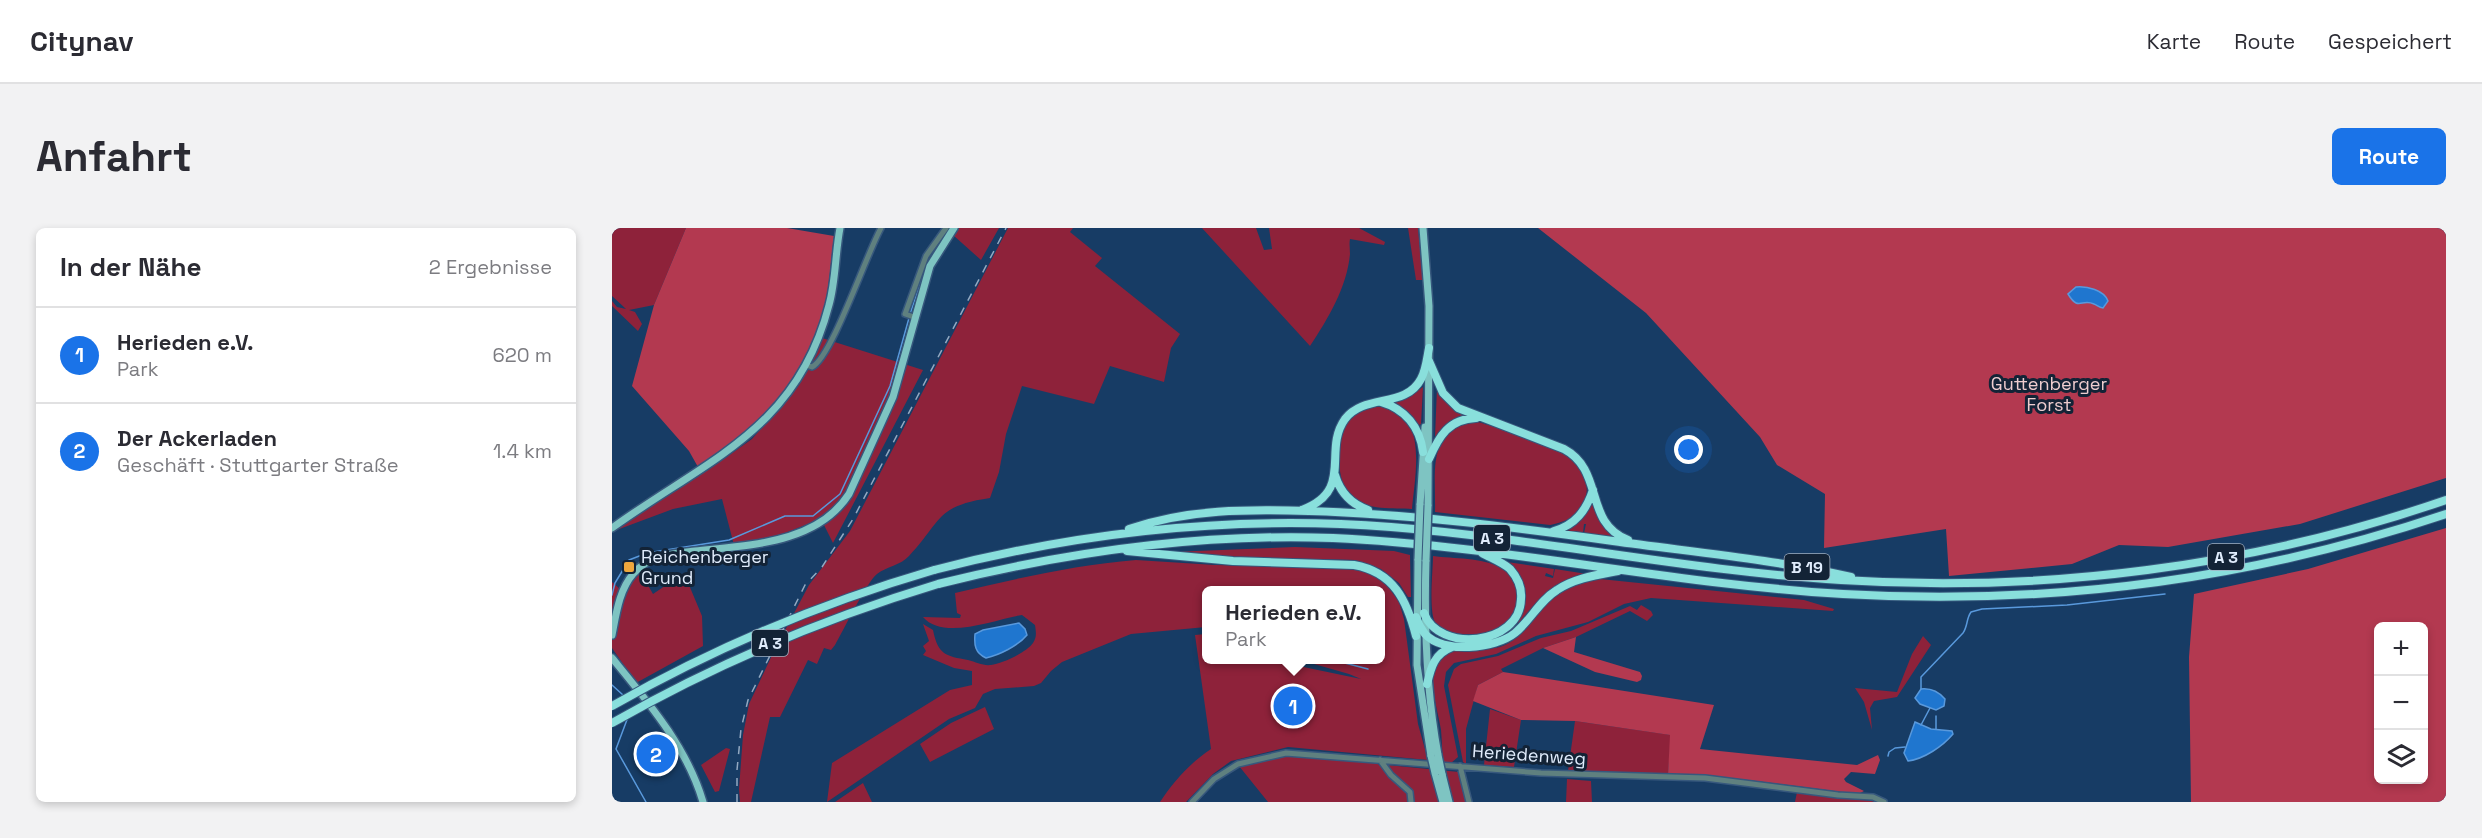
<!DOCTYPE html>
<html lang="de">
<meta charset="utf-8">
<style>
body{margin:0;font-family:"Space Grotesk",sans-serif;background:#f2f2f3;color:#2b2b33}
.controls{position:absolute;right:18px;bottom:18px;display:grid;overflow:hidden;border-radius:9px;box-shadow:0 3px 9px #0003}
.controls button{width:54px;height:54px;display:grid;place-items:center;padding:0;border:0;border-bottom:2px solid #e1e1e2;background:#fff;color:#2b2b33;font:30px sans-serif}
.you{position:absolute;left:1077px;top:222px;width:21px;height:21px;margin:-15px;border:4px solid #fff;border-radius:50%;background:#1a73e8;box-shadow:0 0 0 9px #1a73e833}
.badge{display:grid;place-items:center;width:39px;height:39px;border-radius:50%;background:#1a73e8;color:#fff;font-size:20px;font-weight:700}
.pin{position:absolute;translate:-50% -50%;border:3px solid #fff;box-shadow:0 2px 6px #0006}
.popup{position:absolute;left:590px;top:358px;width:183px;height:78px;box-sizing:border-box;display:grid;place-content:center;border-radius:9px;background:#fff;filter:drop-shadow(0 2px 4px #0005);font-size:20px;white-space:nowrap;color:#7c7c81}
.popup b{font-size:22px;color:#2b2b33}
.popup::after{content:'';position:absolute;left:50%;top:100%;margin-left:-12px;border:12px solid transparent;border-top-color:#fff}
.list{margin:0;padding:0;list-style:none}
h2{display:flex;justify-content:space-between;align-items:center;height:78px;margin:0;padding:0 24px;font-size:26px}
h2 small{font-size:20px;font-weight:400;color:#7c7c81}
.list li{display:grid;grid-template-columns:39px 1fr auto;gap:18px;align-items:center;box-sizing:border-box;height:96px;padding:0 24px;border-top:2px solid #e1e1e2}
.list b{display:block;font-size:22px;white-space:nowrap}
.list p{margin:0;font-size:20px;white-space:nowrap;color:#7c7c81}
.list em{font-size:20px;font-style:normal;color:#7c7c81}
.icon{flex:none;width:33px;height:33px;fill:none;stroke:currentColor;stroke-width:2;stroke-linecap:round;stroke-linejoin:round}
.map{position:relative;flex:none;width:1834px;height:574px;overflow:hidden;border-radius:9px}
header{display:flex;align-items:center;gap:36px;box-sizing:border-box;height:84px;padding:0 30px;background:#fff;border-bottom:2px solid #e1e1e2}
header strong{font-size:28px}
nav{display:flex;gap:33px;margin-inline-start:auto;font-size:21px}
.intro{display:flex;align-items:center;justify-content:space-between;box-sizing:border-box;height:144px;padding:0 36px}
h1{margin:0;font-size:42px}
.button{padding:15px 27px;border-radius:9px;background:#1a73e8;color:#fff;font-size:21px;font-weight:700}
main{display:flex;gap:36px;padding:0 36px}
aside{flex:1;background:#fff;border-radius:9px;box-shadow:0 3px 9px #0003}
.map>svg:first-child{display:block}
.green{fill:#8e223a}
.forest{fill:#b33950;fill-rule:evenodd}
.water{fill:#1f76cf;stroke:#5999dc;stroke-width:1.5}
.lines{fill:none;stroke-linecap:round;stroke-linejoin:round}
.stream{stroke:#5999dc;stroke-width:1.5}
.minor-casing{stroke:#37587d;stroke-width:8}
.major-casing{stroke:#37587d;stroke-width:10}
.highway-casing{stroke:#37587d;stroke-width:10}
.minor{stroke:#5f807f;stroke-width:5}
.major{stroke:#7ec4c2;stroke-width:7}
.highway{stroke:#89dfdc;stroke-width:8}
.rail{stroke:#93a9c2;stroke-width:1.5;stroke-dasharray:8 8;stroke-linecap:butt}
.major-bridge-casing{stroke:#37587d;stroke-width:10;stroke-linecap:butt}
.highway-bridge-casing{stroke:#37587d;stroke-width:10;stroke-linecap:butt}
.major-bridge{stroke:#7ec4c2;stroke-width:7}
.highway-bridge{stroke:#89dfdc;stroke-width:8}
.poi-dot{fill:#eea73d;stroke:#132336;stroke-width:2}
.labels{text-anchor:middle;stroke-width:6;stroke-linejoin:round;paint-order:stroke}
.shield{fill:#132336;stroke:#a2b0c1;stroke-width:1.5}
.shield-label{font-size:16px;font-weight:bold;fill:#e0ecfc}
.park-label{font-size:18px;fill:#eecdcf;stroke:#132336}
.poi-label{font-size:18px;fill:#e0ecfc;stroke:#132336;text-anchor:start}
.street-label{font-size:18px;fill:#e0ecfc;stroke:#132336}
</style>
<header>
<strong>Citynav</strong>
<nav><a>Karte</a><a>Route</a><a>Gespeichert</a></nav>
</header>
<div class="intro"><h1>Anfahrt</h1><a class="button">Route</a></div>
<main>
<aside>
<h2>In der Nähe<small>2 Ergebnisse</small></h2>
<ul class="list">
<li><span class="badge">1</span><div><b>Herieden e.V.</b><p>Park</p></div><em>620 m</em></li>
<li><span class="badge">2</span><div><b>Der Ackerladen</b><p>Geschäft · Stuttgarter Straße</p></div><em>1.4 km</em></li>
</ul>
</aside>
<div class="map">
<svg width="1834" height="574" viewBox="0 0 1834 574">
<rect width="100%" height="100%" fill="#173c65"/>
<path class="green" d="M0,0H74L42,77L17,82L23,84L30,96L26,103L0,78V73L5,79L14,81L0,68Z
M346,0H387L369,32L341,7Z
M396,0H461L458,4L490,30L483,38L568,106L559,120L552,154L498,138L482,176L410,158L394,206L387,244L378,270C323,278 330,293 297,328C289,337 274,339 265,346C256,352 230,405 223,417L219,422L212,420L205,436L196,432L168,489H158L139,574H128L127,561L131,507L137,476L161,425L197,357L238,303Z
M590,0H644L652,22L660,21L657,0H747L773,14L772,17L738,11C737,16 738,21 738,26C735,59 716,91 698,118Z
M796,0H806L811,52H804Z
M210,110L311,142L221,315L209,291L160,310L122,317L110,271L61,281L2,303L42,274L99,240L140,211L187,157Z
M811,159L809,196L807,197L796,184L782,175L796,169Z
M825,160L857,188L839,193L823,209Z
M759,179C819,175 803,245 800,281C782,280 755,282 740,270C723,254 724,213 736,194C742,186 751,183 759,179Z
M861,193C880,197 947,219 960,231C972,241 978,257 973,272C967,289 953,294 938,297L823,284C824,244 814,204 861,193Z
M981,273L996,302L1003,309L972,305L974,296H972L971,305L954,302Z
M683,319L782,323L798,327L799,369H796L787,355L769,341L743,332L622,329L559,324Z
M821,328C842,331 870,329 889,340C914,353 909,391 885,403C875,407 863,406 853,406C842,406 831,406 824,396C816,385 821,343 821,328Z
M524,332L603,337L731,340L756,344L772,353L787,374L792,391L806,496L816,532L676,519L619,533L601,546L574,574H548C562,553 578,535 599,521L583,407L594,406V432H658L749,451L737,446L688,432H768V362H594V399L519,406L450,434L439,443L429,455L422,458L383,461L371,466L363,480L337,491L215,574L220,535L338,462L360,457V443L342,440L311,427L314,423L311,418L317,413L311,396L321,402C326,427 334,428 356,432C364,434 371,438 379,437C390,436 415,424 421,415C425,409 424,404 423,397L410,387C384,391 331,413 311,389L348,390L349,387L345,385L343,365C403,351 462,337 524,332Z
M895,334L942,341L941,348L934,345L933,348L941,350L943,341L975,346C945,355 926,370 907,395L905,394L912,372Z
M29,345L41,366L72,345L90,388L91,418L24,455L0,420V354L8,361L15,364L22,351Z
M988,351L1192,372L1222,381L1221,383L1039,370L1012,376L976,394L924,408L884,426L842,435L834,444L832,458L846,529L839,535L831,534C830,523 830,513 829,502C826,482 815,453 825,434C838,411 873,427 893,417C910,409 919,391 931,378C946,361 967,354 988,351Z
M1029,377L1039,383L1041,387L1035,393L1018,383L964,409L931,420L889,441L891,444L866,457L854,501V536L851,534L836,457L842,441L849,436L886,428L929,410L959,403L1018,378L1025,382Z
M1311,408L1319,417L1285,469L1262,473L1258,480L1260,502L1252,474L1243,460L1285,464L1300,426Z
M373,479L382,501L318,534L308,516L339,495Z
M878,481L909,492L902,539L872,537Z
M963,493L1059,507L1056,547L956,543Z
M114,520L118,521L107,563L103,564L89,537Z
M674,527L764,534L796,565L797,574H656L627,538L655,530Z
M775,537L847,544L854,574H803L801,565L782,548Z
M955,551L979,553L980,574H954Z
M251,555L260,574H223Z
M1185,564L1267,574H1183Z"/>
<path class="forest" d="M74,0H175L222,8C219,30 218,54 213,76C199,149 146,201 86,239L77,223L20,158L42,77Z
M926,0H1834V250L1688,296L1556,319L1507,317L1460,336L1337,348L1334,301L1212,320L1213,266L1165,237L1148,209L1034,85Z
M1834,300V574H1579L1577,429L1582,366L1696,341ZM1766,398H1812V552H1766Z
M964,409L962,424L1028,444L1030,448L1029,452L1025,454L983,444L931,420Z
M891,444L1102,477L1088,521L1245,537L1266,527L1268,532L1263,546L1239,544L1232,551L1234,554L1252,563L1246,566L1128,551L1056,547L1058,507L963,493L909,492L861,473L866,457Z"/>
<path class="water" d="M1464,59C1475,58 1492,62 1496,73L1491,80C1487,80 1485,77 1482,76C1469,70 1467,84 1456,66Z
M407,395L413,401L415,407C406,418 387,427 374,430C363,425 362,417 363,406L371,402Z
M1309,461C1319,460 1326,463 1333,471L1332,478L1324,482L1308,476L1303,470Z
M1303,494L1319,501L1340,503L1341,506C1331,518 1312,531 1296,533L1292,525Z"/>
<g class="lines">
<path class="stream" d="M298,86L312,43L338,0
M0,367L3,355L17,332L35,325L117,312L173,288H201L228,266L278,158L297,90
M721,432L756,441
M0,457L11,467
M1309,461V449L1351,405C1356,398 1354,391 1359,384L1370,381L1455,377L1553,366
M16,489L4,521L34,574
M1309,497L1318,480
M1324,501V488
M1276,528L1277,524L1283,520L1293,519"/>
<defs>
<path id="minor" d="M302,89L293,86L314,28L334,0
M194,137L200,139C220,129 254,27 269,0
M768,532L779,547L798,564L799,574
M848,538L857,574
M580,574L602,551L626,536L674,525L929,545L1093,550L1226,567L1261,569L1272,574"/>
<path id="major" d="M811,0L817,78L816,278
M808,277L813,199
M0,300C94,232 185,202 217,77C224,52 223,26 228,0
M806,331L805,437L819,528
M814,332C812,398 814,462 826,527
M0,407C4,387 7,362 21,346C37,327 59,326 83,323C137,317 205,316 237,266L281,169L318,38L342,0
M0,430C36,474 75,519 91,574
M823,545L831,574
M830,546L837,574"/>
<path id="highway" d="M817,133L831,165L846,180L952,221C993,243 971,294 1016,312
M769,174C793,181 808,199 811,224
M817,231C827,208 837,191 864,190
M723,247C728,264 739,276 756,282
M690,282C743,262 710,223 733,191C753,165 793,181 809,151C814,142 815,130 817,120
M517,301C576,281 636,281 697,283C799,286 899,299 1001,313C1080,324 1160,331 1239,349
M942,303C963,297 974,283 981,262
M515,323L621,333L742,337C782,344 795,373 804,408
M322,342C472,303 624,287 779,299C929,311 1078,343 1229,352C1433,365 1640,339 1834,272
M326,356C455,324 588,305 721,310C892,318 1060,356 1231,366C1437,378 1638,352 1834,286
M812,385C826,425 908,418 909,371C910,360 905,349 898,341C890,334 879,330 870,325
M804,389C806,395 809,401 813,406C831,426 883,421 903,405C919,392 927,373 945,362C963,350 985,347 1006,343
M815,456C819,439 822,426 840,419"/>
</defs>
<use href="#minor" class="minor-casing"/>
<use href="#major" class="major-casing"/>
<use href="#highway" class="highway-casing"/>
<use href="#minor" class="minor"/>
<use href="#major" class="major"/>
<use href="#highway" class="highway"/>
<path class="rail" d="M125,574V542L129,501L136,472L193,357L210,339L241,291L394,0"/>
<defs>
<path id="major-bridge" d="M806,331L808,277
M814,332L816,278
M826,527L830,546
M819,528L823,545"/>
<path id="highway-bridge" d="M0,478C102,420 209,375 322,342
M0,495C105,435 210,391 326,356"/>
</defs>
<use href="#major-bridge" class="major-bridge-casing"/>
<use href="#highway-bridge" class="highway-bridge-casing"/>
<use href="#major-bridge" class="major-bridge"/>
<use href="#highway-bridge" class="highway-bridge"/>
</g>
<rect class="poi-dot" x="11" y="333" width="12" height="12" rx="3"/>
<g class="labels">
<g class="shield">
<rect x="862" y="297" width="36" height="26" rx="4.5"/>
<rect x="1596" y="316" width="36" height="26" rx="4.5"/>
<rect x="1172.5" y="326" width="45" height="26" rx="4.5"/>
<rect x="140" y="402" width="36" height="26" rx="4.5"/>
</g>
<g class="shield-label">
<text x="880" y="316">A 3</text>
<text x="1614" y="335">A 3</text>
<text x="1195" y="345">B 19</text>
<text x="158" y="421">A 3</text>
</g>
<g class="park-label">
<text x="1437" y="162">Guttenberger<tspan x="1437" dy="21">Forst</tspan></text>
</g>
<g class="poi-label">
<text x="29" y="335">Reichenberger<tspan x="29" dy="21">Grund</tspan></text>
</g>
<g class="street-label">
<text transform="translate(917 527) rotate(4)" y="6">Heriedenweg</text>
</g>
</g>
</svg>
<div class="controls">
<button>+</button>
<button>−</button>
<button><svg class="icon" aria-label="layers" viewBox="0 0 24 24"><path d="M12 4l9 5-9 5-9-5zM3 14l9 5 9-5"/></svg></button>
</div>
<div class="you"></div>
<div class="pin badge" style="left:681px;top:478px">1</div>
<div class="popup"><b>Herieden e.V.</b>Park</div>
<div class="pin badge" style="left:44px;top:526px">2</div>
</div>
</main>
